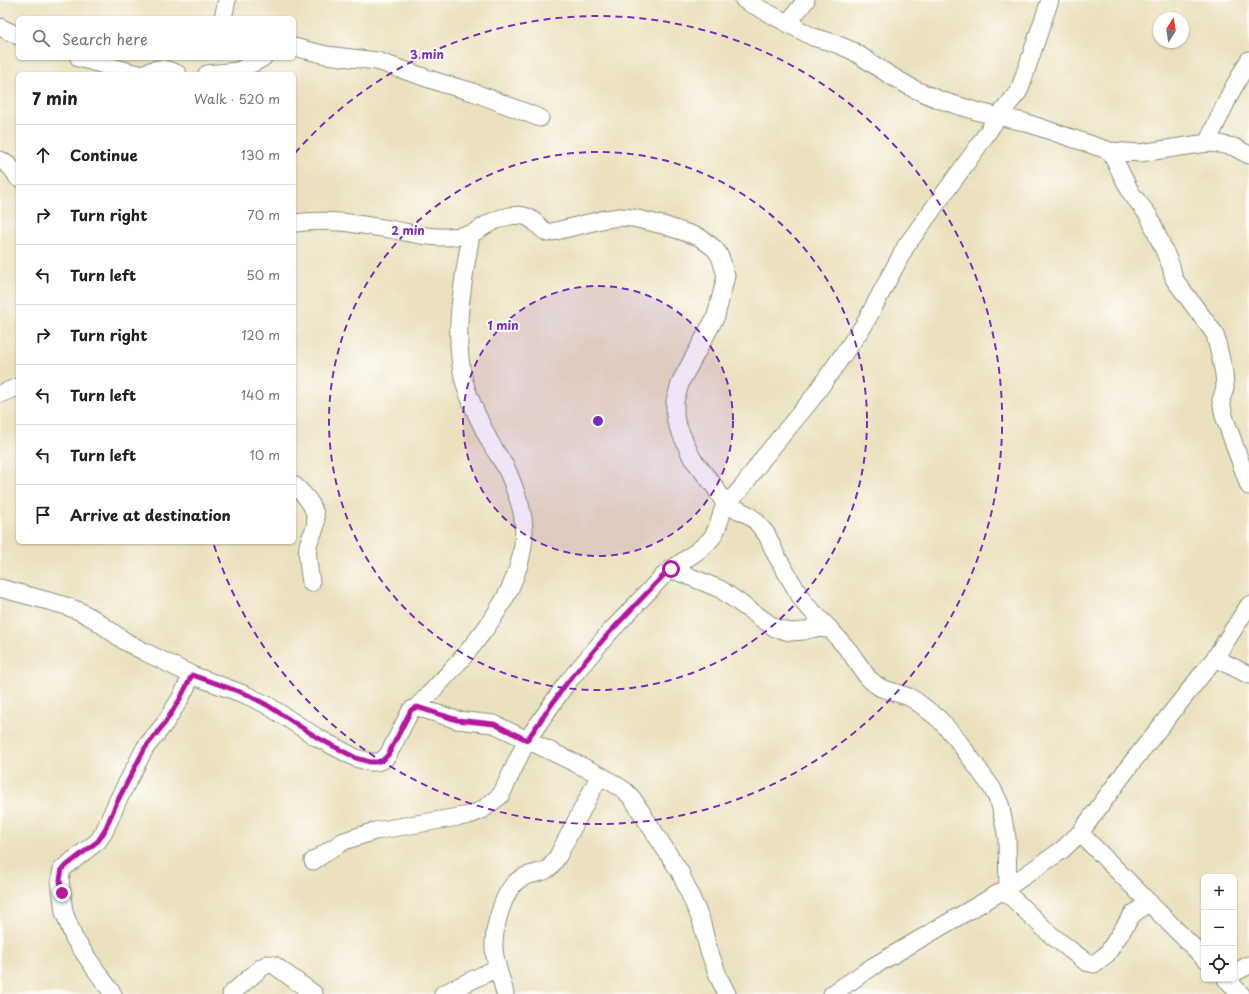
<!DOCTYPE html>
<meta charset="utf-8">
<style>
body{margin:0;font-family:"Playpen Sans",sans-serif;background:#f6f6f6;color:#202124}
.controls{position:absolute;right:12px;bottom:12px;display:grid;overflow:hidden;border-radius:6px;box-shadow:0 1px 3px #0004}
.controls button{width:36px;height:36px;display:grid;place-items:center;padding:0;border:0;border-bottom:1px solid #e0e0e0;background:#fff;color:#202124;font:20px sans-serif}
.compass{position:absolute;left:1153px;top:12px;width:36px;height:36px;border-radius:50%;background:#fff;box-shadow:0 1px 3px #0004;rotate:12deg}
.stop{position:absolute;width:12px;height:12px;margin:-9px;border:3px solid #b5179e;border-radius:50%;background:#fff}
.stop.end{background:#b5179e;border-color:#fff;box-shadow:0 1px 4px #0008}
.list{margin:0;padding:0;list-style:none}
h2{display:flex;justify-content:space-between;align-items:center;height:52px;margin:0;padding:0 16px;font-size:17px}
h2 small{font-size:13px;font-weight:400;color:#757577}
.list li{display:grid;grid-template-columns:26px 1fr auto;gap:12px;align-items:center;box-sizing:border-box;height:60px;padding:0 16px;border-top:1px solid #e0e0e0}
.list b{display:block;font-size:15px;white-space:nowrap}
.list em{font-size:13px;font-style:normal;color:#757577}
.icon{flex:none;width:22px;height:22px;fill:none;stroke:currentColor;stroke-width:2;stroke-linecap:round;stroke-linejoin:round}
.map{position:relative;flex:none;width:1249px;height:994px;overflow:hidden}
.search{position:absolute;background:#fff;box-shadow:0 1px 3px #0004;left:16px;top:16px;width:280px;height:44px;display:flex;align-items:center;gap:10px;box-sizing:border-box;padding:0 14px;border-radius:6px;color:#757577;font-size:15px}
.panel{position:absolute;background:#fff;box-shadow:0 1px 3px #0004;left:16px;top:72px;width:280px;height:472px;border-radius:6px}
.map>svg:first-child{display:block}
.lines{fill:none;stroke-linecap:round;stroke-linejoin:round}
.minor-casing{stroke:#868f7a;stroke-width:19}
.minor{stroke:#fff;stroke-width:17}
.route{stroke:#b5179e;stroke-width:5}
.ring{fill:none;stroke:#7b2cbf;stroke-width:2;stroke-dasharray:7 5}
.centre{fill:#7b2cbf;stroke:#fdfcf7;stroke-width:2}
.ring-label{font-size:12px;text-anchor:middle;font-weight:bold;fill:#7b2cbf;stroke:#fdfcf7;stroke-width:4;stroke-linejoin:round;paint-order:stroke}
</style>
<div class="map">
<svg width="1249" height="994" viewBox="0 0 1249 994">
<rect width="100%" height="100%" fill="#fdfcf7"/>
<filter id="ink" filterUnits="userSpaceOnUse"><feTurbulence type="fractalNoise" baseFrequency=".025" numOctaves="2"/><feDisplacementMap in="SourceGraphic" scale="8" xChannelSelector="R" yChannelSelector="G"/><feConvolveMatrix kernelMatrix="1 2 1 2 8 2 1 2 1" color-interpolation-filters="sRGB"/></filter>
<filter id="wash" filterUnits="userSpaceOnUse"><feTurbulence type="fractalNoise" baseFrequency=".012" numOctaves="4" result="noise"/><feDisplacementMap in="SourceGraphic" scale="16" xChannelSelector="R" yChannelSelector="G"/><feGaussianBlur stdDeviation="0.9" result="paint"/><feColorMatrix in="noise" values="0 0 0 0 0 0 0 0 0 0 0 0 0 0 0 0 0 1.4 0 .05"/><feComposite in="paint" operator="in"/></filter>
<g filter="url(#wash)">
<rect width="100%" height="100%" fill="#ece1bf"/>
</g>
<g filter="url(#ink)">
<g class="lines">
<defs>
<path id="minor" d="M744,0L813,37L834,43L853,51L888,74L914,89L940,100L979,112L1024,122L1110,151L1140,153L1207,143L1219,144L1234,147L1249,155
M223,18L227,0
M788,23L806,0
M0,27L18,36
M294,47L326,55L377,61L441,83L473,92L540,118
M79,58L130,72L141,74
M141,74C160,68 159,66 178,74
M207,74L238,71L263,58
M1207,143L1231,92L1249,60
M1110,151L1131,193L1149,216L1171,266L1174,279L1215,334L1224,373L1225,388L1221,400L1224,416L1249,486
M0,160C9,164 13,169 18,178
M294,223C330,218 358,224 394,230C411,233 428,238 445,237C453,237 462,236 470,234C475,233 481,228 486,225C497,219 517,211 529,218C536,221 540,229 548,233L605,219L620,217L633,218L663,225L699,237L714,248L718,253L721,259L726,276L716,316L681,381L675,401V414L676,422L692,458L715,487L725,504L729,502L743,486L764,457L811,400L864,325L906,246L972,155L998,117L1019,91L1050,0
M0,394L18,387
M294,485C306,496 319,509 315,528C313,534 309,539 308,546C306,555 310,573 311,583
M671,569L720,589L775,628L790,632L804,631L814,628L830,629
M0,588L63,605L79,611L94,619L126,642L145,652L192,675L246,695L267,705L318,738L356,758L370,762H377L383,760L388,755L409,714L411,710L417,707L457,720L494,724L600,775L624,790L632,798L680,872L701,920L708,948L719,978L727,994
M1215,658L1249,675
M417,707C467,654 550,573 516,493C513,484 510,476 506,468C501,459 495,451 490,442C480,422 470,402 464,381C452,331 463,284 471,234
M1080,833L1204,958
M313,861L344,841L375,831L470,815L482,810L501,795L527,740L566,684L608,634L662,577C675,565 705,549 713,536C719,527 721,514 725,504L747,514L755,520L767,535L776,555L804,603L830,629L850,652L868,678L875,684L881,688L909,697L916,701L939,719L956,738L992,788L1000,804L1007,838L1008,887
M1004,890L1051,935L1086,962L1094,964L1107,954L1132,915L1149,902
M1234,973L1249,965
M1226,979L1241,994
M113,994L95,969L74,938L64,912L60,880L62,869L98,841L104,832L117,802L145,748L165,723L180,699L192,675
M231,994L261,968L268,964L274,965L314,994
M443,994L497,968
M505,994C502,979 495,965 494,949C493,930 503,889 520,879C529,873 539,874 546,870C551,867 555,861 558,856L600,775
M832,994L872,967L1004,890L1062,850L1080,833L1130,765L1215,658L1249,605"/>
</defs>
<use href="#minor" class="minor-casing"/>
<use href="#minor" class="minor"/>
</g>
</g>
<g class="lines" filter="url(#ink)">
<path class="route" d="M62,893L60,880L62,869L98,841L104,832L117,802L145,748L165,723L180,699L192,675L246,694L267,705L318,738L356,758L370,762H377L383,760L388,755L409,714L411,710L417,707L457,720L494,724L527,740L566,684L608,634L662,577L671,569"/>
</g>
<circle cx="598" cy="421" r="135" fill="#7b2cbf" fill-opacity=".12"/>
<g class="ring">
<circle cx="598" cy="421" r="135"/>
<circle cx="598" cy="421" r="269"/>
<path d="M295 153A404 404 0 1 1 213 542"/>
</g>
<circle cx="598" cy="421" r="6" class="centre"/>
<g class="ring-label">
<text x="427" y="59">3 min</text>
<text x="408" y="235">2 min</text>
<text x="503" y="330">1 min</text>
</g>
</svg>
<div class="controls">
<button>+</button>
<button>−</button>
<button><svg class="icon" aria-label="locate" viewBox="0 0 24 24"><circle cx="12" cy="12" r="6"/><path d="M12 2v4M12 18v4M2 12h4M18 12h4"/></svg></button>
</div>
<svg class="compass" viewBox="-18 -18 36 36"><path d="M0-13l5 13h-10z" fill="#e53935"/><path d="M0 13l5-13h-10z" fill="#757577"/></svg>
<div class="stop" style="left:671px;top:569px"></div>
<div class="stop end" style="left:62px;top:893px"></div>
<div class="search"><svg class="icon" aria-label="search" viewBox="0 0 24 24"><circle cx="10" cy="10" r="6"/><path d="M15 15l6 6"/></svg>Search here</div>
<section class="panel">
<h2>7 min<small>Walk · 520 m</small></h2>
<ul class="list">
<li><svg class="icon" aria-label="ahead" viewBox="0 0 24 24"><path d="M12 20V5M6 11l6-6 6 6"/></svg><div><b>Continue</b></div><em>130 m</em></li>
<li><svg class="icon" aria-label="right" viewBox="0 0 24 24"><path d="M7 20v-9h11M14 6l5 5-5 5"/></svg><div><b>Turn right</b></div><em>70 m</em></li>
<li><svg class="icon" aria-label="left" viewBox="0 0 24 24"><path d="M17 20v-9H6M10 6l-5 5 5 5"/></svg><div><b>Turn left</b></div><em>50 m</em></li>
<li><svg class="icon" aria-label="right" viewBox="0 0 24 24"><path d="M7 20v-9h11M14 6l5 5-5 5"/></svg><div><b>Turn right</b></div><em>120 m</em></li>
<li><svg class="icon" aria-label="left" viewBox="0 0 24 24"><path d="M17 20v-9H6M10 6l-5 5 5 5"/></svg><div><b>Turn left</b></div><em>140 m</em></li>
<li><svg class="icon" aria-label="left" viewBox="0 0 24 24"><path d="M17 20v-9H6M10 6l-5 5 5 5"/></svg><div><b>Turn left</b></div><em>10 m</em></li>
<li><svg class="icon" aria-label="arrive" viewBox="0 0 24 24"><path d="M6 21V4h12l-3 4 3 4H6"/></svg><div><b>Arrive at destination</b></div></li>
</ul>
</section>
</div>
